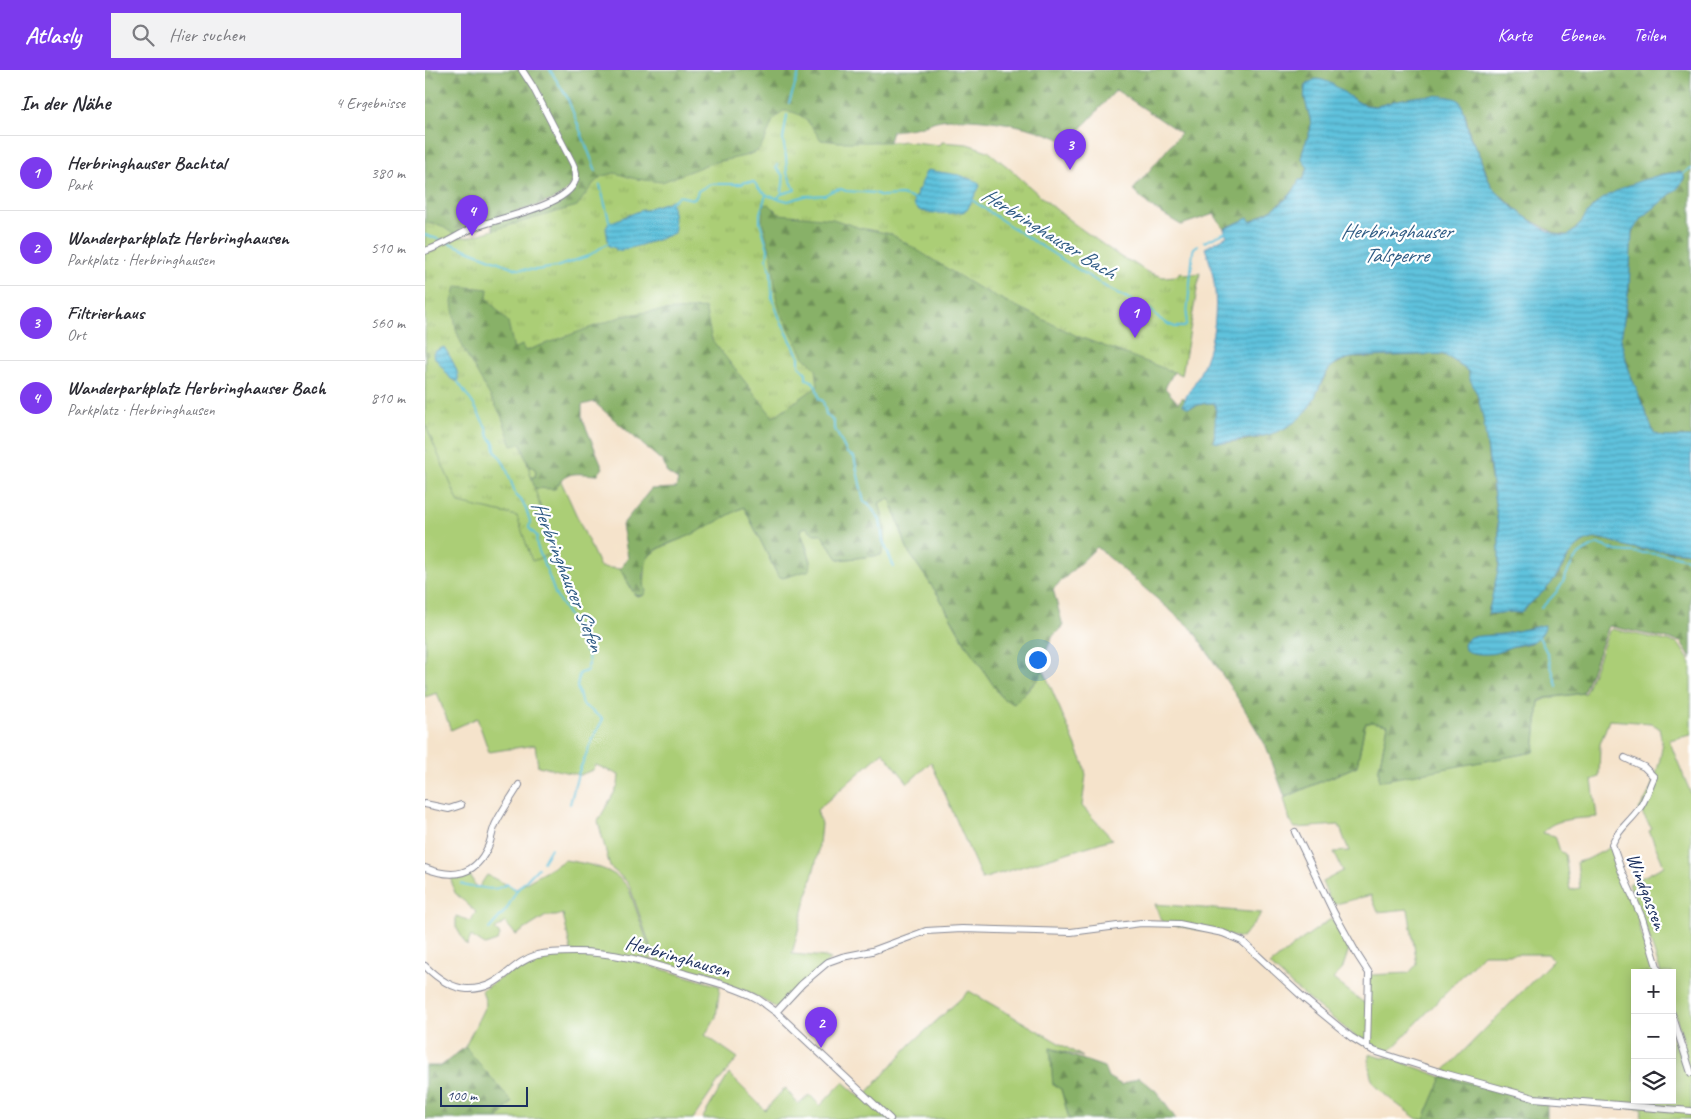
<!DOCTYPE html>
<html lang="de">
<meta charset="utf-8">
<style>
body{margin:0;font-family:Caveat,sans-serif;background:#f2f2f3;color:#2b2b33}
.controls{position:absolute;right:15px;bottom:15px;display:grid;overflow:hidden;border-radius:0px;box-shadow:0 2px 12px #0003}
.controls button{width:45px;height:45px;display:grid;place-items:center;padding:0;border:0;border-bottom:1px solid #e1e1e2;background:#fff;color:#2b2b33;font:25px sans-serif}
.scale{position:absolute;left:15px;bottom:12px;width:88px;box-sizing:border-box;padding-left:5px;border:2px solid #1b2f5e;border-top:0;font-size:14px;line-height:18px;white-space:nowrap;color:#1b2f5e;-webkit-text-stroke:4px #fff;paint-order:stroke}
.you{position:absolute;left:612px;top:589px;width:18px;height:18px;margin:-12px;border:4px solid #fff;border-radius:50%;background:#1a73e8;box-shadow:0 0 0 8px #1a73e833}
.badge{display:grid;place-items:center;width:32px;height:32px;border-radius:50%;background:#7c3aed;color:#fff;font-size:16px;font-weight:700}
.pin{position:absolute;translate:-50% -41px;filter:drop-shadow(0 1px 2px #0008)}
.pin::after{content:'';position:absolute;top:26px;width:18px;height:15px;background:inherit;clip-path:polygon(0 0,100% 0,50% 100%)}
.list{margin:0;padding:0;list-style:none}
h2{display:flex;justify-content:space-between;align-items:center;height:65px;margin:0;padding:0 20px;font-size:21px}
h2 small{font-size:16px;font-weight:400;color:#7c7c81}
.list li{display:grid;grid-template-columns:32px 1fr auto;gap:15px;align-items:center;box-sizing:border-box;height:75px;padding:0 20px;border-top:1px solid #e1e1e2}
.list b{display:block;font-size:19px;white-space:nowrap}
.list p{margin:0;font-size:16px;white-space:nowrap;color:#7c7c81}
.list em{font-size:16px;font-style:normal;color:#7c7c81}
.icon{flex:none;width:28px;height:28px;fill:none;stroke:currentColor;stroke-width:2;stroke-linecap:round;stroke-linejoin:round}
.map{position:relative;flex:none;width:1266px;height:1049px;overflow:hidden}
header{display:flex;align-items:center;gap:30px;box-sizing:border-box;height:70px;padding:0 25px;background:#7c3aed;color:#fff}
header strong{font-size:24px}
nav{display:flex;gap:28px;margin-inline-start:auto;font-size:18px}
.search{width:350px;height:45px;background:#f2f2f3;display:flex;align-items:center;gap:12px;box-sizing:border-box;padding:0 18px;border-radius:0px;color:#7c7c81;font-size:19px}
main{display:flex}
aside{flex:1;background:#fff}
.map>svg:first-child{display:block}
.green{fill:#abce76;stroke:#637e6a;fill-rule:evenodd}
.forest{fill:url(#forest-firs);stroke:#527062;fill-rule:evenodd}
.park{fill:url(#park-tufts);stroke:#637e6a}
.water{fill:url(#water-rules);stroke:#3d789e}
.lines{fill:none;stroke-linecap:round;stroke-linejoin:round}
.stream{stroke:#5fc2dd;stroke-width:2}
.minor-casing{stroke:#888994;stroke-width:8}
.minor{stroke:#fff;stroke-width:6}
.labels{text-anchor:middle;stroke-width:4.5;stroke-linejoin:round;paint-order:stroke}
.street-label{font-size:20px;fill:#1b2f5e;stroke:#fff}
.water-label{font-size:21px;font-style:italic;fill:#2f5b84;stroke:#fff}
</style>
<header>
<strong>Atlasly</strong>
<div class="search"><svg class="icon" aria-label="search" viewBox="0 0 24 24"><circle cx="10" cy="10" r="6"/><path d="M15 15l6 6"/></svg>Hier suchen</div>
<nav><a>Karte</a><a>Ebenen</a><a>Teilen</a></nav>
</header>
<main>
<aside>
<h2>In der Nähe<small>4 Ergebnisse</small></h2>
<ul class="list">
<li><span class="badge">1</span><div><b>Herbringhauser Bachtal</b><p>Park</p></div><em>380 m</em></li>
<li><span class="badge">2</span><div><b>Wanderparkplatz Herbringhausen</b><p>Parkplatz · Herbringhausen</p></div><em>510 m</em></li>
<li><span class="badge">3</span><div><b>Filtrierhaus</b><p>Ort</p></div><em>560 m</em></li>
<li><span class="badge">4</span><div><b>Wanderparkplatz Herbringhauser Bach</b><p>Parkplatz · Herbringhausen</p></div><em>810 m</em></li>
</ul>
</aside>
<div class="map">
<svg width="1266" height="1049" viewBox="0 0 1266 1049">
<defs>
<pattern id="forest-firs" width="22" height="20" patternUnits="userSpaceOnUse" patternTransform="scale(1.25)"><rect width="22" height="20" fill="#88b167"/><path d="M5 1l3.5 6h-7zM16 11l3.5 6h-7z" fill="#6e9058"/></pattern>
<pattern id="park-tufts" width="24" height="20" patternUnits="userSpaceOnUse" patternTransform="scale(1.25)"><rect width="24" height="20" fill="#abce76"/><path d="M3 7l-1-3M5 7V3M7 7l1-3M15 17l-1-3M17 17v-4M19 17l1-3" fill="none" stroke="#93b168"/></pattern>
<pattern id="water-rules" width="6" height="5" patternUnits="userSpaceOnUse" patternTransform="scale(1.25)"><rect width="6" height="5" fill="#5fc2dd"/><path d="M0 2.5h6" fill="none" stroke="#4e9eb6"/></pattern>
</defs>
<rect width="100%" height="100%" fill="#fff"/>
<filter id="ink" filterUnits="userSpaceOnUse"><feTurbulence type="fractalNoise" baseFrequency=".02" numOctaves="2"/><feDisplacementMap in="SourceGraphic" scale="10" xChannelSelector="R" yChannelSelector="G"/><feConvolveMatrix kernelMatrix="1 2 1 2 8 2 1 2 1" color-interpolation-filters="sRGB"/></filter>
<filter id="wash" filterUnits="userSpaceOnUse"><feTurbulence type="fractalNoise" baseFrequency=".0096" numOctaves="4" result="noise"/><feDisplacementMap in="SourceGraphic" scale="20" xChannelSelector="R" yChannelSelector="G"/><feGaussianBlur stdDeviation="1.12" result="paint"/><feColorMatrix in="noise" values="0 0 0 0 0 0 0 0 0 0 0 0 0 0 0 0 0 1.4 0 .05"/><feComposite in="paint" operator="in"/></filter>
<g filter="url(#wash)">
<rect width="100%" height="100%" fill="#f5e3cb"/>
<path class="green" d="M0,276L62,355L108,397L111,401L110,407L135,409L175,497L195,499L210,525L215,527L219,517L221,490L226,484L237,477L265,465L319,437L353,506L386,491L375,459L381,457L396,464L414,490L456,485C464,467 459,450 454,433L465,428L483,481L513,525L540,573L577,628L599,625L613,609L618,599L659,695L661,705L657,736L687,769L557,809L506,692L483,713L458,682L392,740L396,754L393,784L367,884L400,887L406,889L354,939L321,921L231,893L205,817L201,811L185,797L173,751L193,716L194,705L171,695L168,700L155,705L113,696L110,675L64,682L52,648L26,660L12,623L0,627Z
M1187,559L1251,573L1255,576L1266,593V665L1244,670L1266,724V1049H1216L1217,1038L1122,1032L1018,1007L999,1049H992C980,1039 951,1022 946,1007C944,1000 944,992 944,984L957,988L963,987L1017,1007L1025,1003L1019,1001L1128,890L1123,884H1058L963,983L936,971L870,918L845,895L872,873L907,848L924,879L917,900L908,909L938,932H944L945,905L984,903L992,894L983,839L953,842L946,825L907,835L897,812L918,801L909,782L924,781L914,755L870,758L865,751L859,728L932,696L940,654L946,652L963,655L954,698V710L1109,682L1114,632L1123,628L1160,623L1184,561ZM1184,650L1226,653L1234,658C1235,663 1236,668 1237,673C1237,691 1225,726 1214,739L1227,759L1224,761L1239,796L1204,814L1212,835L1208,837L1186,777L1163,789L1152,792L1155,818L1145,820L1140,784L1135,781L1130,766L1118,763C1128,747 1156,749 1172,747L1167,710L1174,707L1175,674ZM1219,852L1236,903H1247V936L1259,972L1252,976L1247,962V1030H1210V903H1229L1213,853Z
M140,790C163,794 191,798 204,819L225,879L227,892L146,881L138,844L131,846H121L91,865L80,852L70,860L74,863L75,866L72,871L60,875L46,866L42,876L31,857V846L45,851L51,842L30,823L25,806L44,803L51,817H54L62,805L91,819Z
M730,834L837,843L817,868L737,853Z
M137,884H163L202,889L295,916L291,947L280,965L313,988L294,1011L268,1049H72L87,1032L40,977L61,934L57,920L99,893L114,887Z
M544,921L658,987L625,978L644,1049H277L304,1004L340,1040L360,1018L373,1034L385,1025L395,1036L418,1012L435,1027L441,1024L485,975Z"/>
<path class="forest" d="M0,0H1266V367H1238L1229,363L1206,306L1200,287L1196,269L1204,217L1205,187L1208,159L1218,147L1253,118L1259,109V105L1256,102L1236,104L1196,120L1168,136L1156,153L1145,164L1142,165L1132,164L1100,147L1069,119L1064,111L1056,87L1045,66L1040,42L974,30L952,36L942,35L935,33L900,11L896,10L883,12C874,23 885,42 886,54C886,66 876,77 877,88C878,92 881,94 883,98L878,110H874C865,132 845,140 825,152L823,148L799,159L789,144L756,155L726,137L708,120L756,63L691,20L643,73C612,56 551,45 516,50C508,51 501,55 494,57C485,59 476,60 467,61L446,135L757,287L740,318L753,333L758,327L760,329L763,338L781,333H789C793,341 792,358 789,367L799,373L834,368L868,353L878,344L885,335L905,297L924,288L1012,284L1022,286L1044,302C1044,308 1048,313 1051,319C1054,327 1056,336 1058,345C1062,364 1062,383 1065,402C1073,450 1082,494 1063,541L1068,544L1086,542L1096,543L1133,504L1146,483L1153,476L1162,470L1168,468L1180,469L1210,478L1266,483V589L1256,572L1184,556L1158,623L1121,628L1114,631L1109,682L954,711V698L963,655L946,652L940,654L932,696L860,727L841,676L817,635L768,560L672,477L628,519L638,556L628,566L621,581V593L613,609L589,634L577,628L540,573L513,525L483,481L465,428L454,433C459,450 464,467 456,485L414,490L396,464H389L381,457L375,460L386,491L385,500L358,508L353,506L319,437C301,446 283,457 264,466C252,471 236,475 226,484C218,491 217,512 221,521L218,526L210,525L195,499L203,488L197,455L226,419L251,418L253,410L242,403L238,392L169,332L157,335V348L178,398L172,405C151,404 142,399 130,419L103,418V407H110L111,401L108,397H103V392L62,355L0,238ZM146,95C148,98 152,102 152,105C158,131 85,147 67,153L69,163L36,174L29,169C47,161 64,153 82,145C100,138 133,133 145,117C150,110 148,103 146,95ZM1103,559L1106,573L1085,577L1073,582L1039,574L1045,568L1079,564Z
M40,977L87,1032L72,1049H0V996H16Z
M625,978L679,997L683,1007L697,1015L714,1007L731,1021L751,1049H644L636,1019L628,1015Z
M1017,1007L1122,1032V1049H999Z"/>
<path class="park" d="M358,41C379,41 385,55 396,70L414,72H474L479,71L515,75L517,72L542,74L563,81L584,98L615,126L648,153L697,188L707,192L722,202L738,207L751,206L756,202L761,205L775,203L757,305L652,266L552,217L466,164L435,158L408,149L354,144L344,134L338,135L337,151L347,187L351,226L355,241L379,287L391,299L393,316L348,347L287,270L280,238L221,242L198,246L100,281L97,275L89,279L83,252L62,228L63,219L31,216L27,232L31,260L40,282L76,345L87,376L95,374L98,379L129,483L107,491L92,446L34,433L0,354V285L3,284L0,280V153L15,155L33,167H44L152,136L169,113L177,106L190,103L211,109L237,112L286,93L320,86L333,81L340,70L348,50Z"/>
<path class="water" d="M891,9C913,10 925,35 947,36C954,37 962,33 969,31C989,26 1016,22 1034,30C1041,42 1041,54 1045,67C1048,74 1053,80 1056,87C1059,97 1061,107 1067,116C1075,129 1130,175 1145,164C1156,157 1160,143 1170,135C1189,118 1229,104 1255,102L1259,105V109L1253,118L1218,147L1207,161L1204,217L1196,269L1200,287L1206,306L1229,363L1238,367H1266V483C1246,479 1224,482 1204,477C1191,474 1178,465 1163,470C1144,477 1137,501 1124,516C1115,526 1104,533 1096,543L1086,542L1063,544L1074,496V461L1058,347L1052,324L1044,307V302L1028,290L1017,284L932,287C894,291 900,316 882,340C867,359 843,367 820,369C810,370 800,374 789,372L791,336L789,333H780L763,338L757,334C761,330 759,330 762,325C792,282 799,227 780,178L802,166L799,159L823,148L826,152C845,140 866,132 874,110H878L883,98C881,95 878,92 877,88C876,77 886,66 886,54C885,42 874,23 883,13Z
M502,100L534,105L553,112L555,116L542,140C535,145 502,144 494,140C490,138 490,137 488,134L490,132L488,131L489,127H491L492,121C497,117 498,106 502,100Z
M246,129L250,158L249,163C231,171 211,177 192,181L190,178L184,176L181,158L184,153L217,140H222L224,138L243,132Z
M19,277C25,287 35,301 33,312L26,309L8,285L9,282Z
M1119,555L1120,557C1114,575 1100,572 1085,577C1081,578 1078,581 1074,582C1065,585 1048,585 1040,580L1039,574L1045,567L1079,564Z"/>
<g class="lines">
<path class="stream" d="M125,0L142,27L171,101
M364,33L375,0
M352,95L351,98C363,108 357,111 357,123
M1258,104L1264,99H1266
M175,115L185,154
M341,125L335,143V152L343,179L342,189L346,202L347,228L355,249L374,287V296L381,303V309C391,310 392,319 394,329L398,331L401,344L409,352V357L422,383L429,387L439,432L443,433L455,450L458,471L469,497
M352,129L356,124L370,120L362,103L361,87L358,69L362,45
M547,130L591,160L684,219L725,239L732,247L743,254L750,257H759L761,255L768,181L769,178L773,175
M246,132L254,126L267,129L271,127L273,121L285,114H317L319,112H329L335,120L344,126L363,131L380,126L400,125L407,121L416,119L421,121L450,123L456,126L476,125L490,129
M0,165L19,171
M779,172L801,162
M24,173L92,199L111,200L131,197L163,186L185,172
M33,312L49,335L62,359L64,367L69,373L70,380L80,395L91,425L96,430L101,439L105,451L104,458L112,466C109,477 118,486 119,496L121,498L131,526L148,552L160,581L163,585L164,595L162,597L163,600L154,604L152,617L157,634L178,649L168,668L153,704L145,734
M1116,538C1123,531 1132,523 1137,514C1148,491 1148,484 1173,474L1191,481L1246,485L1266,490
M1114,567L1122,583L1132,616
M118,792L126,778
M36,814C43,817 46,817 53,817C65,819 70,821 82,814L92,820
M64,859L81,840L92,820L113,798"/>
</g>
</g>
<g filter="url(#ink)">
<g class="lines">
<defs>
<path id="minor" d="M0,181C18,176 32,165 48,158C70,148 150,136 151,106C151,101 149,96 147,92L108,17L97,0
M1200,688L1219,697L1229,707C1224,717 1221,730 1214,739C1205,752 1194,758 1187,774L1196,800L1217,848L1234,903
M0,734L24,739L36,735
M870,762L909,843L933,886L944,903L942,978
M0,798C28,809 50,806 63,777C67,768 67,759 72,751C78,739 87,727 94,715
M0,896C11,907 25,918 42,919C76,920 84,893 112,885C125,882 137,882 150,882C192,882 222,892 261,904C285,911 311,917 333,929C339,933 345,938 351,942L465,1049
M351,942L377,914L403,892L417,887L447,881L501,861L537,859L646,862L716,853L754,854L798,863L817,871L882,931L926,967L949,981L1018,1003L1109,1028L1266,1041
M1247,944L1266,1003"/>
</defs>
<use href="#minor" class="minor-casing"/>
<use href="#minor" class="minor"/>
</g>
</g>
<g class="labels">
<g class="street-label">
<text transform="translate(1222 821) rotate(69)" y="7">Windgassen</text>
<text transform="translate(253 886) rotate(16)" y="7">Herbringhausen</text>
</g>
<g class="water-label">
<text x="971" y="168">Herbringhauser<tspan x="971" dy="24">Talsperre</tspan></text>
<text transform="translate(624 163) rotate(32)" y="7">Herbringhauser Bach</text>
<text transform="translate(143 506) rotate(68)" y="7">Herbringhauser Siefen</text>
</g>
</g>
</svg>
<div class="controls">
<button>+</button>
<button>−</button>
<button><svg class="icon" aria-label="layers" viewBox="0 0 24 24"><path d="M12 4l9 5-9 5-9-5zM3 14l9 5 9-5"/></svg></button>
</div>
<div class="scale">100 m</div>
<div class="you"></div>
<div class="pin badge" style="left:710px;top:268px">1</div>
<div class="pin badge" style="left:396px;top:978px">2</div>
<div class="pin badge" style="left:645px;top:100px">3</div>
<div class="pin badge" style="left:47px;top:166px">4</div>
</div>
</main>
